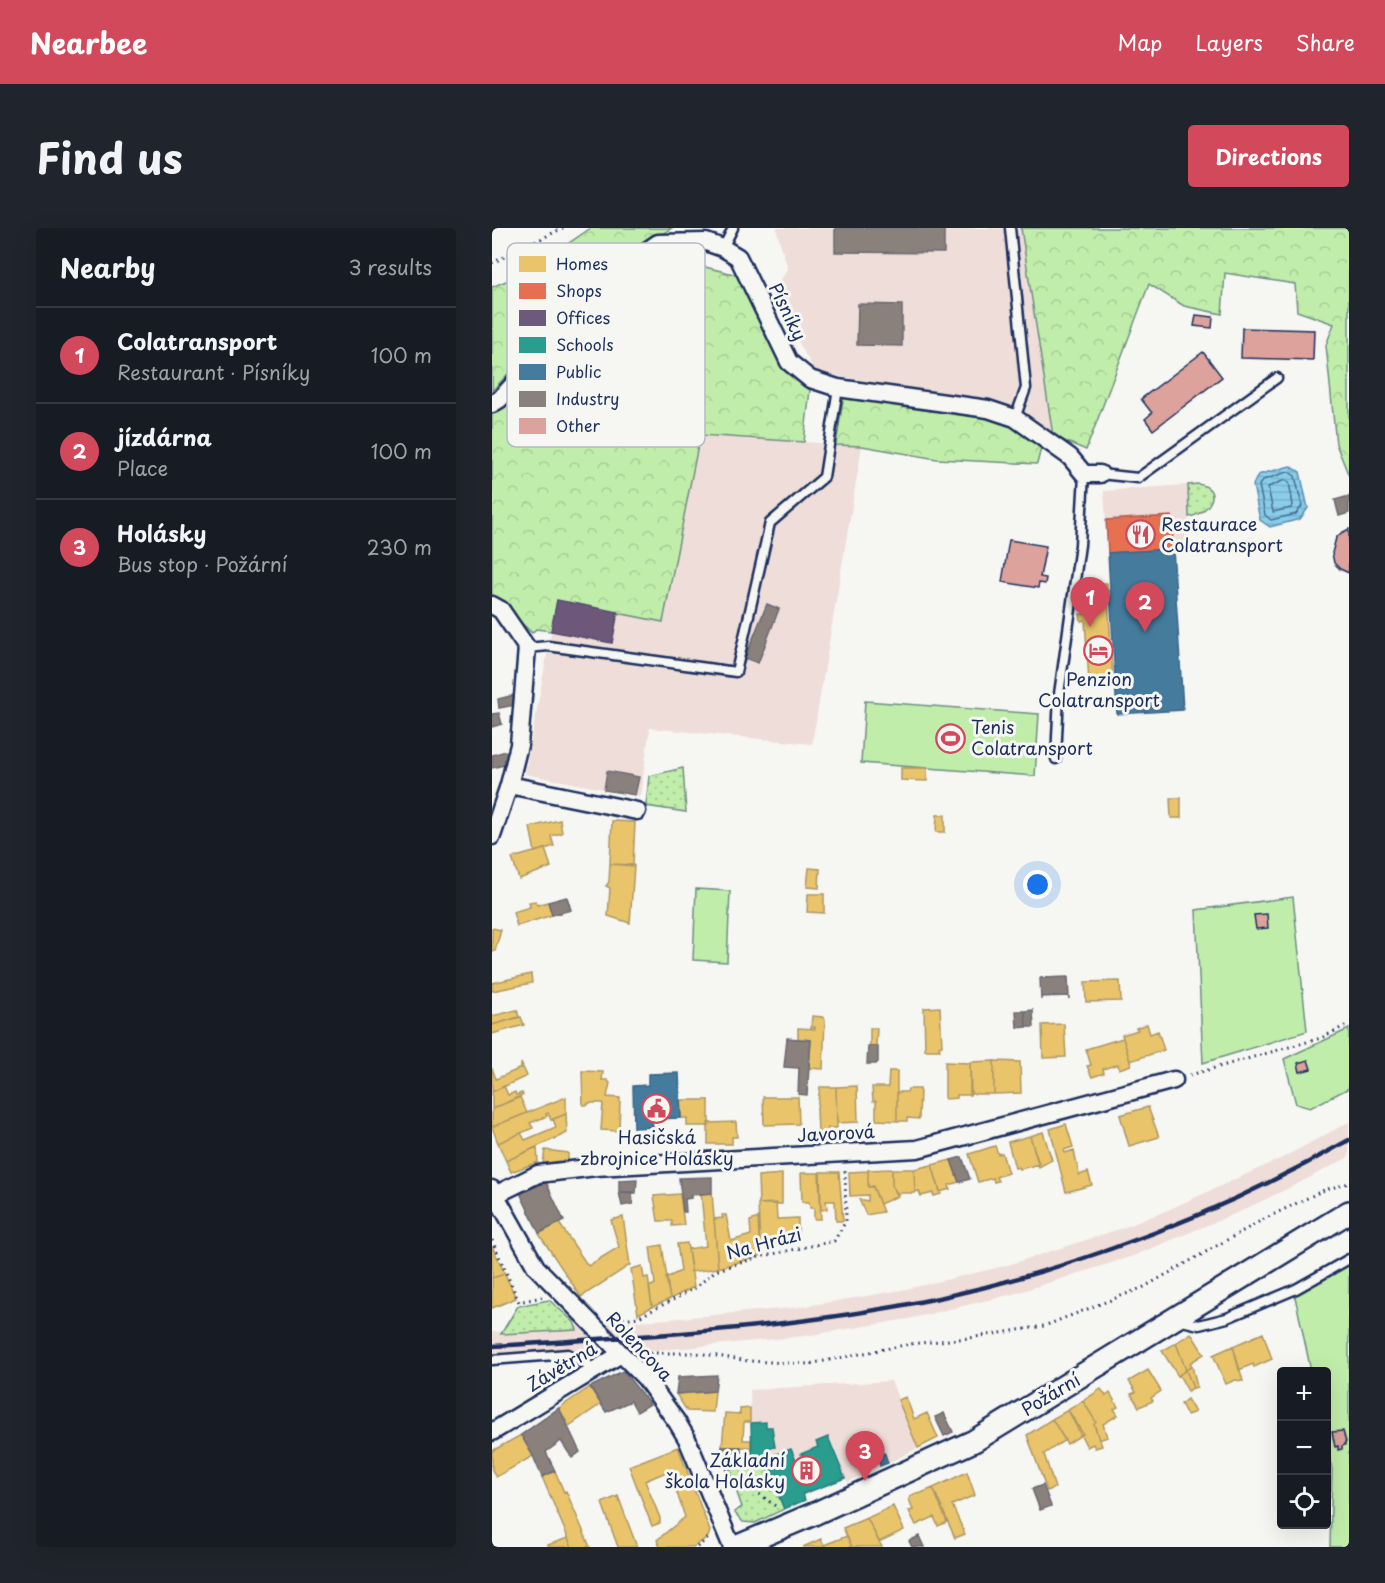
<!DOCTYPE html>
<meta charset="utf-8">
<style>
body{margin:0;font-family:"Playpen Sans",sans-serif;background:#20242c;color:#f1f3f6}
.controls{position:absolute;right:18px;bottom:18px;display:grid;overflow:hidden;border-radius:6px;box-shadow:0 6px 24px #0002}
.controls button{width:54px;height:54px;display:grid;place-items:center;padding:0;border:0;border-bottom:2px solid #363941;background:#171b24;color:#f1f3f6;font:30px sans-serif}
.you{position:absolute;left:546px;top:657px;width:21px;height:21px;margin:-15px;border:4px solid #fff;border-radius:50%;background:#1a73e8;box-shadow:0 0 0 9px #1a73e833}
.badge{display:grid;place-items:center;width:39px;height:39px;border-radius:50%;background:#d1495b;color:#fff;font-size:20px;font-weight:700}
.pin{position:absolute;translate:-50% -50px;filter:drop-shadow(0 2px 3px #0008)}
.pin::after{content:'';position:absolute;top:32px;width:21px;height:18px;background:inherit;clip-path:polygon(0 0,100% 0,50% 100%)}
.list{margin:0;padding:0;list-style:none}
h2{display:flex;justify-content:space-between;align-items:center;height:78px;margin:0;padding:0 24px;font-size:26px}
h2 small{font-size:20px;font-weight:400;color:#9ea1a6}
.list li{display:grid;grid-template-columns:39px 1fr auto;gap:18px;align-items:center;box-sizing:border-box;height:96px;padding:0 24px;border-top:2px solid #363941}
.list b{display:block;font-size:22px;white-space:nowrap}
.list p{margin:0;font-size:20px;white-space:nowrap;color:#9ea1a6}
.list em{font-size:20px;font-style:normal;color:#9ea1a6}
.icon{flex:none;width:33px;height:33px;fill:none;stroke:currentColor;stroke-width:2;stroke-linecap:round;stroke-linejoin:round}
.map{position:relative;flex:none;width:857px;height:1319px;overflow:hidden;border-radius:6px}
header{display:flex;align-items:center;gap:36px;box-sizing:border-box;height:84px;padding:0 30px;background:#d1495b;color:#fff}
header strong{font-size:28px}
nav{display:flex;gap:33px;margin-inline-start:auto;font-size:21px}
.intro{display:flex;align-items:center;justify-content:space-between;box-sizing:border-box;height:144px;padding:0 36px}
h1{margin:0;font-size:42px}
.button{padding:15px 27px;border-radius:6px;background:#d1495b;color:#fff;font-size:21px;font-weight:700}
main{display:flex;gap:36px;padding:0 36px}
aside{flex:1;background:#171b24;border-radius:6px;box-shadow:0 6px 24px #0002}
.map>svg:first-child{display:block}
.built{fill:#eeddd8}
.forest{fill:url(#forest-crowns);stroke:#6e8e84;stroke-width:1.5}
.park{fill:url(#park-dots);stroke:#6e8e84;stroke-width:1.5}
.garden{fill:#c1edaa;stroke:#6e8e84;stroke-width:1.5}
.water{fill:url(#water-rules);stroke:#5d8eb2;stroke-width:1.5}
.homes{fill:#e9c46a;stroke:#ab9766;stroke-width:1.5}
.shops{fill:#e76f51;stroke:#aa5c55;stroke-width:1.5}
.offices{fill:#6d597a;stroke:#544c72;stroke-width:1.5}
.schools{fill:#2a9d8f;stroke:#267c80;stroke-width:1.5}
.public{fill:#457b9d;stroke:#38648a;stroke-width:1.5}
.industry{fill:#8a817c;stroke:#696873;stroke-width:1.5}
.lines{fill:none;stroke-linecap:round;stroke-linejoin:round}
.shore{stroke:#476e96;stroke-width:1.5}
.building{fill:#dca29b;stroke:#1b2f5e;stroke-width:1.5}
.service-casing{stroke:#1b2f5e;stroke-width:13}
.minor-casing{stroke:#1b2f5e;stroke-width:21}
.tertiary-casing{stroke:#1b2f5e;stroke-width:26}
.path{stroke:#1b2f5e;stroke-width:3;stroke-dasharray:1.5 4.5;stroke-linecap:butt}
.service{stroke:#f6f6f2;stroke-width:8}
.minor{stroke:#f6f6f2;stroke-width:16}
.tertiary{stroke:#f6f6f2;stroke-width:21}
.rail{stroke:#1b2f5e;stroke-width:4.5}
.labels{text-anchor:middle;stroke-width:6;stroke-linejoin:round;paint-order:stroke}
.street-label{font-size:18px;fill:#1b2f5e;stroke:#f6f6f2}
.poi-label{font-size:18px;fill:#1b2f5e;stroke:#f6f6f2;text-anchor:start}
.key{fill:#f6f6f2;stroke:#b4bac6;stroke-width:1.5}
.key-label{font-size:16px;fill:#1b2f5e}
</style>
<header>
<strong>Nearbee</strong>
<nav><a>Map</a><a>Layers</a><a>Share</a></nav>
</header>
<div class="intro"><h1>Find us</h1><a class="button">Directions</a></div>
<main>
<aside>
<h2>Nearby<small>3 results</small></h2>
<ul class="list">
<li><span class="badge">1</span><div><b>Colatransport</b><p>Restaurant · Písníky</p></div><em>100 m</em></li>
<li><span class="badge">2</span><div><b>jízdárna</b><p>Place</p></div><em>100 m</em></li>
<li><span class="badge">3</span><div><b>Holásky</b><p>Bus stop · Požární</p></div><em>230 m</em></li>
</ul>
</aside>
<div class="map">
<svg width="857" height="1319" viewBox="0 0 857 1319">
<defs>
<pattern id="forest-crowns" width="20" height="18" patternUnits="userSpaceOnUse" patternTransform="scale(1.5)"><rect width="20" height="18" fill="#c1edaa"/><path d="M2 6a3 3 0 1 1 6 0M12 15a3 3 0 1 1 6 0" fill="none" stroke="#a5cc95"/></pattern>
<pattern id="park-dots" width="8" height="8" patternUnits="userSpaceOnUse" patternTransform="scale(1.5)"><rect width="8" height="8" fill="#c1edaa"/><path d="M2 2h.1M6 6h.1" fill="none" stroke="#a5cc95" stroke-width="1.8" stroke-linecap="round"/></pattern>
<pattern id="water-rules" width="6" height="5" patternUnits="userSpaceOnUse" patternTransform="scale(1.5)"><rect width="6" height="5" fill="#89cdea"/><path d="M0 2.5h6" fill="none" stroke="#76b0cb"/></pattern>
</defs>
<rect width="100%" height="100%" fill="#f6f6f2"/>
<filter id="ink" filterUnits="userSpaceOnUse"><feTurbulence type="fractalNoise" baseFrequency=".0167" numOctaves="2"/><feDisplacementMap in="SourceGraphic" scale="12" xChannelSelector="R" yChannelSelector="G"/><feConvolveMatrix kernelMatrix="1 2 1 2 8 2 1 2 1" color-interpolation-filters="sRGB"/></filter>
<g filter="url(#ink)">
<path class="built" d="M284,0H529L561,208L517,178L323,144L280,65L296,41Z
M208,207L370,218L320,516L158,500L148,568L33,546L65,372L171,393Z
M706,256L713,257L719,262L720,269L718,276L710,285L697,289L698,320L681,321L679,288L614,292L612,263Z
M857,894V929L803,957L749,983L641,1028L521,1066L416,1091L312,1108L192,1120L0,1133V1104L190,1090L309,1079L410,1062L513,1038L631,1000L676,982L790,930Z
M399,1153L426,1220L396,1235L392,1226L389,1223L385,1225L388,1238L356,1254L353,1250L311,1266L313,1272L292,1281L271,1229L260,1233L258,1162Z"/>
<path class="forest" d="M99,0H180L115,40L0,163V59L33,45Z
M529,0H857V248L844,216L834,117L842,96L805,83L803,56L733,45L730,86L692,78L657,56L594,222L561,208Z
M167,29L181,31L245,47L289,139L318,162L312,214L208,207L171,394L65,373L59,403L44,401L40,405L0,367V186L16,175L112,69Z
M352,166L492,187L528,199L550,216L545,236L445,231L370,218L344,217Z"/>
<path class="park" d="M706,256C733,261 716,286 697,289L696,257Z
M191,540L194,584L154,578L157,548Z
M57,1072L82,1094L85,1102L9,1106L26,1078Z
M271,1229L292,1281L263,1295L251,1294L242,1284L250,1279L237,1242Z"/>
<path class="garden" d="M373,473L547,486L543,548L369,535Z
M204,661L238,663L235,734L201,732Z
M801,669L815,803L711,835L704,682Z
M857,801V860L818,880L804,876L792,831Z
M857,1035V1319H838L840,1241L835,1217L834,1144L819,1143L802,1064Z"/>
<path class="water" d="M798,238L808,244L816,280L808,291L778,299L768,292L761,257L766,247Z"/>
<path class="homes" d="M615,355L621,453L597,454L593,392L589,393L588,386H593L591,356Z
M409,540H435V553L409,552Z
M678,570H689V590H679Z
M445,587H453V604H444Z
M68,592L70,605L59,608L62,618L43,624L38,599Z
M120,593L143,594L141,637L118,636Z
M53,621L59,639L27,651L20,630Z
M118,636L142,638L138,695L116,688L118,660L114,658L117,654Z
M317,640L328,641L327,660L315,659Z
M316,666H332V685L315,684Z
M43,673L45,677L56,674L60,687L25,698L21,684L38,679L37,674Z
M0,700L9,702L3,723H0Z
M39,746L40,755L0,763V755Z
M628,753L629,773L594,774L593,754Z
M448,779L450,818L447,819L448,822H433L432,780Z
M25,782L27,789L0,797V788Z
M320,788L331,789L333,792L331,841L317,840L319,812L306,811V800L323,801V799H319Z
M29,789L32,797L0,806V797Z
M572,796L574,829L551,830L550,797Z
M655,796L658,806L666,803L672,822L638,833L630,807L646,802L644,800Z
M378,800H385L384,818H378Z
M631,810L639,837L627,841L626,836L611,841L612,845L600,849L595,838L599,837L594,821Z
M502,833L528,834L529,865L502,866Z
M502,833V866H479L478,834Z
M453,834L478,835V867H465V870L453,871Z
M29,835L35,848L0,864V840L4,851L29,840Z
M90,843L111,844L110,852H115L118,855L115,869L128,870L127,903L109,902L111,875H96V877H91Z
M397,843H405V893L384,892V873H381L380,859H396Z
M12,858L16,867L23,864L24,867L30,865L31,867L0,881V864Z
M365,858L366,894L345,895L344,859Z
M328,859H344L345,900H336L337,903L326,904L325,881Z
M416,861H428L427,891L415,890V893H405V864H415Z
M28,869L35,885L0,899V881Z
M74,869V886L59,892L56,885L54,886L55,888L38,895L41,900L6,915L0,899Z
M271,869H306L307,896L272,897Z
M188,872H217V898H195V890H189Z
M656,879L667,909L637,918L628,887Z
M74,886L75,905L14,933L6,915L29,905L33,912L64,899L61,891Z
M244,894L245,909H240V916H216V895Z
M574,896L581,919L572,922L573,925L582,922L587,947L596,944L600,957L574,964L558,901Z
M551,904L560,932L547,939L538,908Z
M538,908L547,936L528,941L527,939L523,940L516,914Z
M503,918L506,926L510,925L516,945L504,949L506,953L502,954L501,950L486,954L477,926Z
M45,919L46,934L19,944L14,933Z
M53,922L76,925V938L51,935Z
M459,932L467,954L457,957L458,961L448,964L440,937Z
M440,937L449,966L442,968L441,965L429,968L427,963L423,964L422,941Z
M400,941H422L423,965H405L400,958Z
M400,941V958L406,968L388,976L381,958L376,959V942Z
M376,943V959H381L391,984L374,987L367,971L376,973V967L358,968L357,944Z
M328,944H347L351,993H344L343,973H334L335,981L329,982Z
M309,945H327L329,991H322V980H318L317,974H310Z
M290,946V976H267L266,948Z
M209,965H220L226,1040L199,1044L196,1021L214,1018Z
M188,966L192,997L180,998V993H166L162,968Z
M284,975L285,991L306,990V1006H299V1016H268L266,976Z
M230,987H234L239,1013L259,1007L258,993L266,990L268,1028L226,1040L222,991L231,990Z
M131,989L138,1037L89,1069L47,1006L67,995L96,1038L127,1019L119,992Z
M195,1015L202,1059L178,1071L174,1050L189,1043L185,1016Z
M170,1017L178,1071L160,1079L157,1059L163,1056L158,1019Z
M0,1018L13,1046L0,1050Z
M150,1038L152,1050L156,1049L160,1079L146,1086L139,1041Z
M13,1046L24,1070L0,1080V1050Z
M699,1105L712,1126L698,1135L700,1138L694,1142L684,1115Z
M771,1105L780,1131L762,1139L761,1136L747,1142L741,1118Z
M684,1115L694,1142L686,1148L670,1123Z
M741,1118L751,1153L743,1152L734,1156L721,1127Z
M700,1138L705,1159L701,1160L694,1142Z
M656,1142L669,1163L659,1170L661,1173L647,1179L639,1166L644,1164L637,1153Z
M694,1142L701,1160L696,1163L687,1147Z
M98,1159L109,1176L77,1198L67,1180Z
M609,1161L614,1168L618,1165L626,1179L622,1181L626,1187L611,1196L615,1209L607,1212L602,1196L604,1194L591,1173Z
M223,1163L221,1184L195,1183L184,1166Z
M414,1169L422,1191L435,1185L446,1210L426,1220L406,1172Z
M695,1171L703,1184L695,1187L689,1176Z
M591,1173L604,1194L602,1196L610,1218L603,1220L601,1216L595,1219L576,1182Z
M258,1180V1194H252L251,1212H259V1219H230L233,1185L248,1186V1181Z
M576,1182L591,1206L575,1216L560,1191Z
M560,1191L573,1212L552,1226L563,1260L555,1263L535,1207Z
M29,1207L41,1228L4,1249L0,1242V1223Z
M186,1219L218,1303L216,1309L201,1319H168L165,1312L193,1289L183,1259L184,1258L182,1250L184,1249L181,1241L153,1253L168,1290V1295L160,1298L137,1238Z
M63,1243L72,1264L74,1263L98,1319H80L50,1249Z
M475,1244L483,1267L460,1277L473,1306L463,1310L441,1260Z
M441,1260L455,1294L446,1298L442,1289L424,1297L417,1283L421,1282L417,1271L420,1267L424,1265L427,1266Z
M126,1268L145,1319H126L110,1275Z
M401,1278L412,1302L387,1314L375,1290Z
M375,1290L390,1319H360L351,1300Z
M355,1308L360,1319H333L332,1317Z
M76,1310L80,1319H57L56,1317Z
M329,1311L333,1319H311Z"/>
<path class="shops" d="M680,288L681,321L616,325L614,292Z"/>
<path class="offices" d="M65,372L126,384L120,415L59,403Z"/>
<path class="schools" d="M274,1194V1199H280L283,1219L276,1220L275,1227L280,1233L284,1231L282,1227L299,1221L306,1237L312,1235L309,1226L326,1219L324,1214L336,1209L353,1250L311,1266L313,1272L292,1281L271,1229L260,1233L259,1195Z"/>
<path class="public" d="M681,321L691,482L625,486L616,325Z
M187,845L189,890L160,891L161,899L142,900L141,858L156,857V846Z
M389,1223L393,1226L396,1235L388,1238L385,1229V1225Z"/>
<path class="industry" d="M343,0H452V25L343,24Z
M366,76L410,77V118L365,117Z
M857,268V285L847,288L843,272Z
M275,376L287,381L266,435L253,430Z
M22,467L23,477L7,480L6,471Z
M7,485L10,496L0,499V486Z
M14,523L16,536L0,540V527Z
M115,543L147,549L143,567L112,562Z
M75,669L79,682L60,687L56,674Z
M576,749L577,771L576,768L549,769V772L548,750Z
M541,782L542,799H534L533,783Z
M524,783H533L534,799L525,800Z
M295,810L319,812L315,867L306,866L307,840L292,839Z
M376,818H386V834L384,836H375Z
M470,929L478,951L467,954L459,932Z
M220,949V965L199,967V970L193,971L194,984H191L187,950Z
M145,951L144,965L127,964V952Z
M54,954L72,993L47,1005L28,965Z
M127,964H140L141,976L130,978Z
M131,1143L158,1176L145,1184L139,1173L114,1184L98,1159Z
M225,1147L223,1163L184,1166L186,1149Z
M67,1180L88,1224L80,1230L69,1213L54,1224L63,1243L50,1249L41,1228L29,1207Z
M452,1185L461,1204L452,1208L443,1189Z
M230,1219H249V1228L230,1227Z
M551,1257L559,1278L548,1282L540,1261Z
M427,1308L432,1319H420L417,1313Z"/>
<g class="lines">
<path class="shore" d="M792,245L797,244L803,248L810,278L804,286L779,292L773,287L767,257L771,252Z
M793,252L797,254L801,277L799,280L781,284L776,259Z"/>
</g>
<path class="building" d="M704,87L721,89L720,100L702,98Z
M750,100L822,102L821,132L749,130Z
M711,124L730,149L661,202L653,191L660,185L649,171Z
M857,301V345L848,341L842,335L840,325L844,310L849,305Z
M517,312L554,318L548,349L554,350L553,356L547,355L546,360L510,354Z
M775,686L776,700L764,701L762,687Z
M816,832L819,841L808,844L806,835Z
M851,1203L854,1214H853V1217L850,1218V1221L846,1222V1218L843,1219L840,1204Z"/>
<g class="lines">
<defs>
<path id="service" d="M518,0L534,160L523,190
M231,20L241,0
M608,246L646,250L785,150
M35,420L56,418L244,444L278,295L332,249L346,160
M564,531L567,466L588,317L592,246
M686,1092L707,1097L735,1090L804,1061L857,1031
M0,1132L76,1126L104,1141"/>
<path id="minor" d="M0,176L8,171L121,46L166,15L214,14L231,20L246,29L297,134L318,151L346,160L496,181L523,190L578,229L592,246H608
M0,377L9,382L35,420L27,517L17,557L0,608
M17,557L145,583
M0,961L44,1039L154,1151L185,1194L195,1211L240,1319
M3,967L46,946L104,939L425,921L682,852
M0,1204L129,1126"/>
<path id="tertiary" d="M244,1319L324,1285L482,1213L857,984"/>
</defs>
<use href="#service" class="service-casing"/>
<use href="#minor" class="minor-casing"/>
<use href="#tertiary" class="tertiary-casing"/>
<path class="path" d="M0,35L71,0
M698,847L829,810L857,796
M0,1012L27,1074L50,1069
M119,1092L147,1089L202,1061L223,1043L267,1029L342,1013L354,993L353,942
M152,1125H205L257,1133L317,1136L418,1116L477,1110L552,1098L652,1059L772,991L832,962L857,955
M224,1234L286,1280
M205,1319L218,1309"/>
<use href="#service" class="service"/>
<use href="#minor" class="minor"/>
<use href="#tertiary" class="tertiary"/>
<path class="rail" d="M0,1118C122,1110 244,1104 365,1085C536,1059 706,998 857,912"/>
</g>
</g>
<defs>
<symbol id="restaurant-ring" viewBox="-11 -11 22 22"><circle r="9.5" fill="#f6f6f2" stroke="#d1495b" stroke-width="1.5"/><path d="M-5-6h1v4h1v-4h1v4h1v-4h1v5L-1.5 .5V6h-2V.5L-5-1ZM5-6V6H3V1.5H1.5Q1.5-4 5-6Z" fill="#d1495b"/></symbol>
<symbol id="hotel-ring" viewBox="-11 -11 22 22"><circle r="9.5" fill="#f6f6f2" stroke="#d1495b" stroke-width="1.5"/><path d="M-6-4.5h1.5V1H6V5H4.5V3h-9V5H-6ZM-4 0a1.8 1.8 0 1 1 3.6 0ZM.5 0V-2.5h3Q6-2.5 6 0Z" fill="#d1495b"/></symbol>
<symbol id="stadium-ring" viewBox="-11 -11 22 22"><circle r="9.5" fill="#f6f6f2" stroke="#d1495b" stroke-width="1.5"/><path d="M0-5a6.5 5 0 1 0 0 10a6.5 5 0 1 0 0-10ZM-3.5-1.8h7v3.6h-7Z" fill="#d1495b"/></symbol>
<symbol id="civic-ring" viewBox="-11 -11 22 22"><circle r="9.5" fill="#f6f6f2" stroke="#d1495b" stroke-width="1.5"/><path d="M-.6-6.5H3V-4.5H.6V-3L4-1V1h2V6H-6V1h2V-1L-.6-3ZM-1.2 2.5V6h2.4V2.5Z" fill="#d1495b"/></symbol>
<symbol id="building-ring" viewBox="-11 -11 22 22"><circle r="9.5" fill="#f6f6f2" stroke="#d1495b" stroke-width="1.5"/><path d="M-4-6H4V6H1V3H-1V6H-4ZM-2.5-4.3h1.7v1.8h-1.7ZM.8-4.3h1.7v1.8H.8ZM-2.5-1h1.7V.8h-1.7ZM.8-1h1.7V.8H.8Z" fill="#d1495b"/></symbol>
</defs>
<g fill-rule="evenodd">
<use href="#restaurant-ring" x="632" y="290" width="33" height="33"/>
<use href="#hotel-ring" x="590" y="406" width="33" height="33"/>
<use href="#stadium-ring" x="442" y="494" width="33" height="33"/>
<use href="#civic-ring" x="148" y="864" width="33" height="33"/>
<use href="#building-ring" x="298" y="1226" width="33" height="33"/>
</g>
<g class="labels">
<g class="street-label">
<text transform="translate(295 84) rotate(64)" y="6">Písníky</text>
<text transform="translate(344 906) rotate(-3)" y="6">Javorová</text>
<text transform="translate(272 1016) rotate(-15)" y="6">Na Hrázi</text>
<text transform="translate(147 1119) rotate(47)" y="6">Rolencova</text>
<text transform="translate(70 1139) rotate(-31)" y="6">Závětrná</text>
<text transform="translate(559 1167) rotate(-31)" y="6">Požární</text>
</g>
<g class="poi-label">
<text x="669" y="303">Restaurace<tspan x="669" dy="21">Colatransport</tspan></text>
<text x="607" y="458" text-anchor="middle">Penzion<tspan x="607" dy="21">Colatransport</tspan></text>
<text x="479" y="506">Tenis<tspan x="479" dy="21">Colatransport</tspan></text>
<text x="165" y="916" text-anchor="middle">Hasičská<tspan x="165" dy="21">zbrojnice Holásky</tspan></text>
<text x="293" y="1239" text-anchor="end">Základní<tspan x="293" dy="21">škola Holásky</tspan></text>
</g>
</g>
<rect x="15" y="15" width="198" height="204" rx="9" class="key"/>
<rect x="27" y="28" width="27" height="16" fill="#e9c46a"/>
<rect x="27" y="55" width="27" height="16" fill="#e76f51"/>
<rect x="27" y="82" width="27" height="16" fill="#6d597a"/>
<rect x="27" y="109" width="27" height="16" fill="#2a9d8f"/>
<rect x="27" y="136" width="27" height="16" fill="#457b9d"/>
<rect x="27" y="163" width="27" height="16" fill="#8a817c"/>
<rect x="27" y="190" width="27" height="16" fill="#dca29b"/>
<g class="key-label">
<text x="64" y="42">Homes</text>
<text x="64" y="69">Shops</text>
<text x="64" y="96">Offices</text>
<text x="64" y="123">Schools</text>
<text x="64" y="150">Public</text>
<text x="64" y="177">Industry</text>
<text x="64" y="204">Other</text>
</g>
</svg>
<div class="controls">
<button>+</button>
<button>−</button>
<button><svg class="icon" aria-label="locate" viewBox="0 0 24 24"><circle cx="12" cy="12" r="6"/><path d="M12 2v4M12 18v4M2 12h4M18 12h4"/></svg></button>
</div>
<div class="you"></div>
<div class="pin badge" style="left:598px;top:399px">1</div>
<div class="pin badge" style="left:653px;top:404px">2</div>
<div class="pin badge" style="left:373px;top:1253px">3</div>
</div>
</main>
